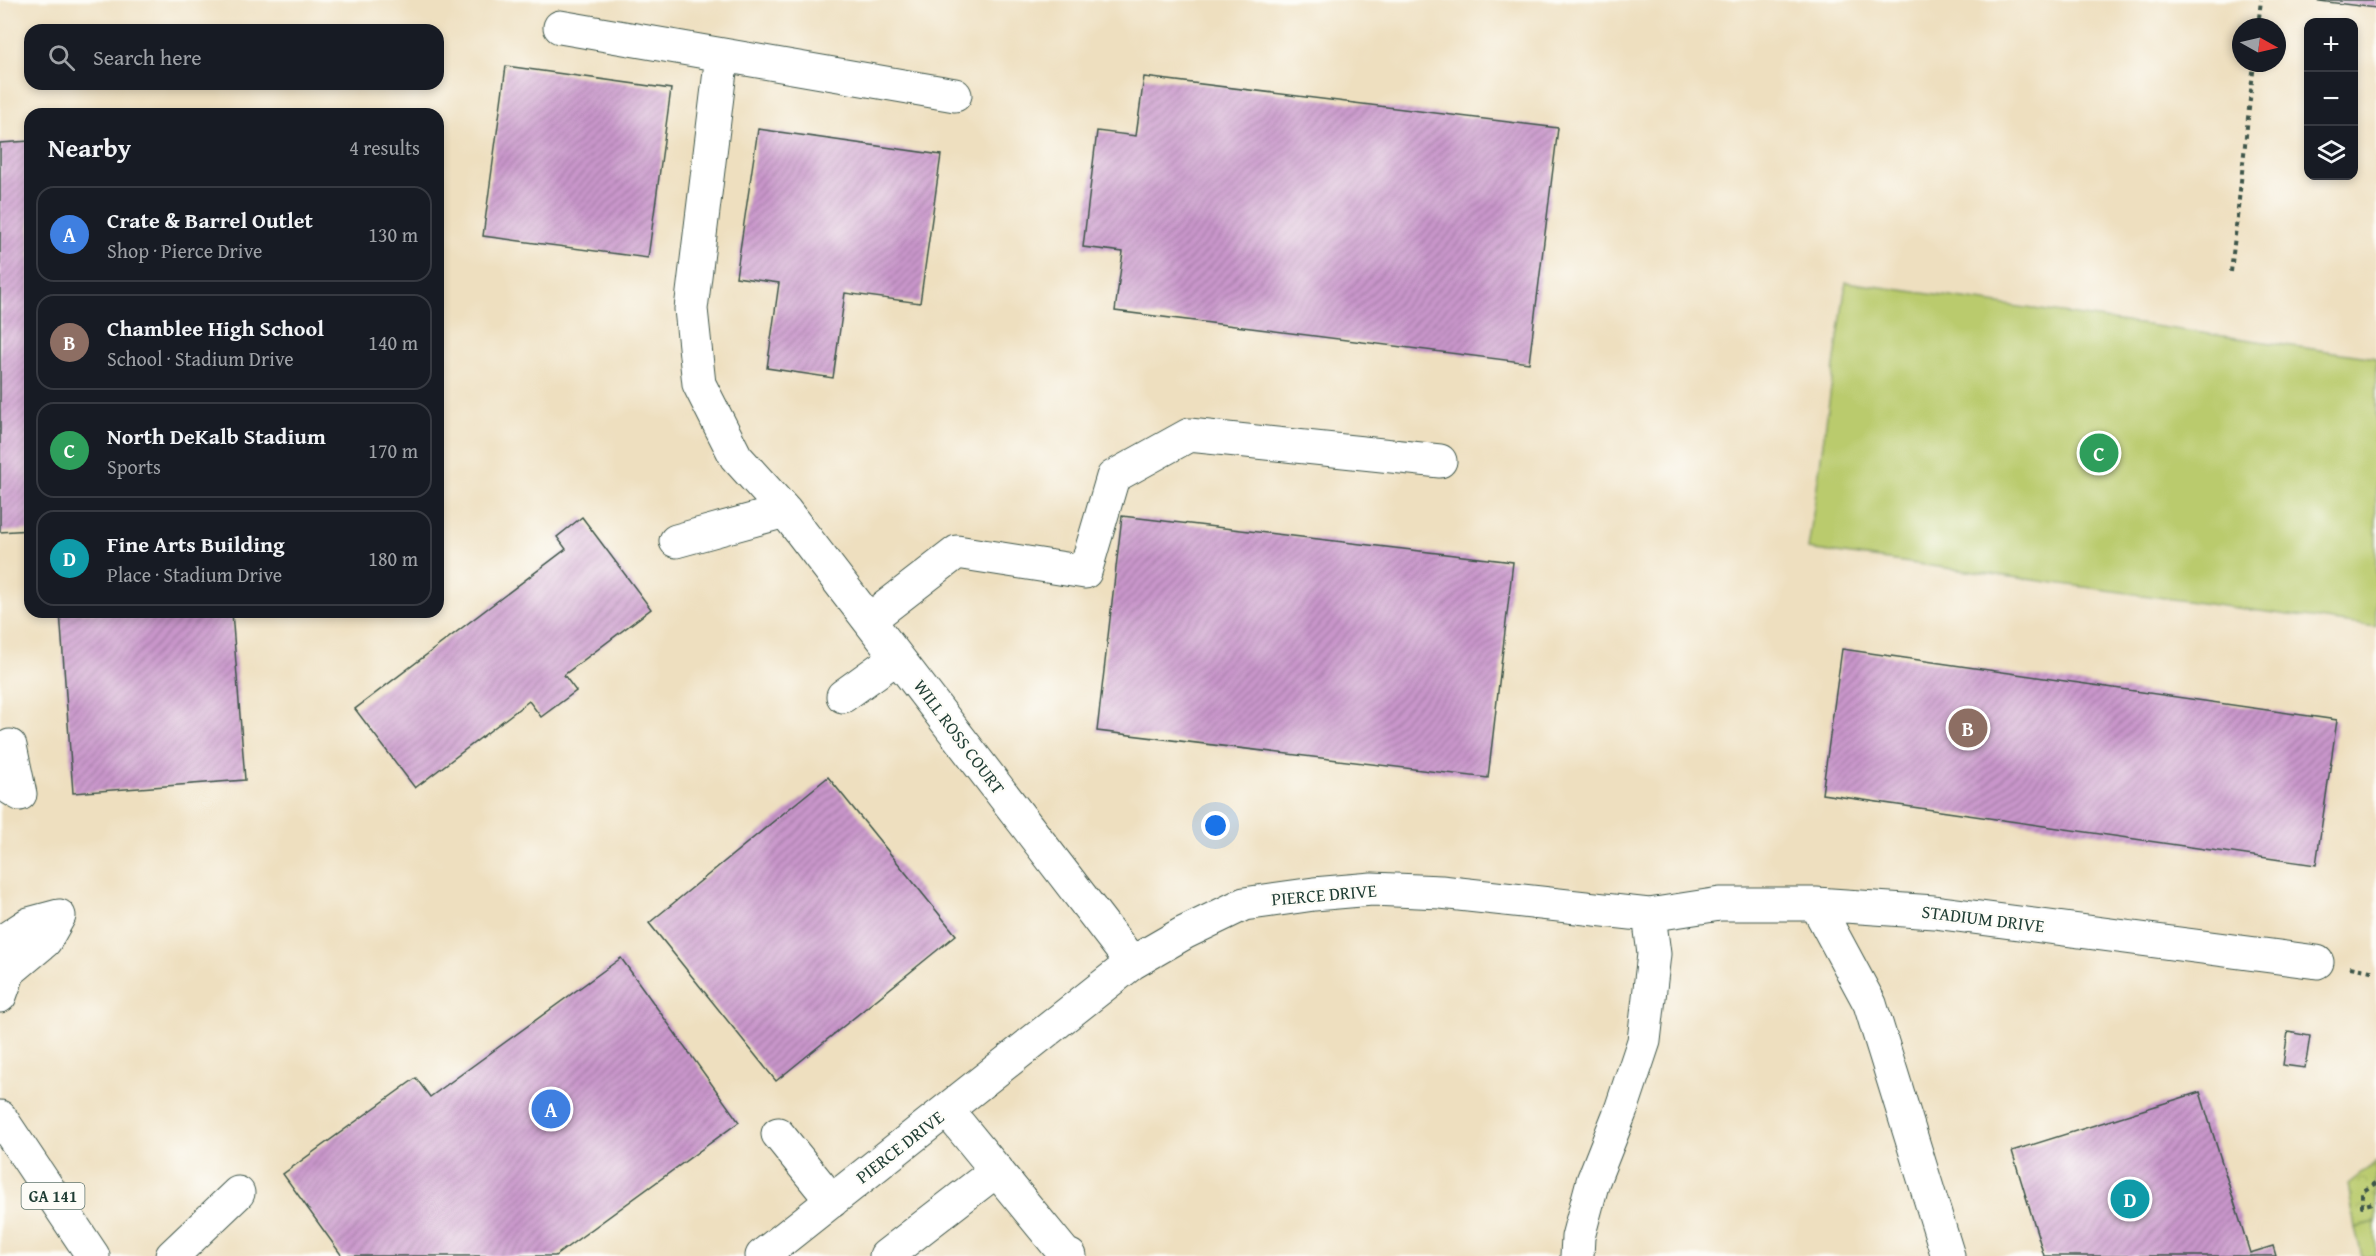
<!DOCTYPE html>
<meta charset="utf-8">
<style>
body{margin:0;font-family:"Gentium Book Plus",serif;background:#242831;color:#f1f3f6}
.controls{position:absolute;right:18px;top:18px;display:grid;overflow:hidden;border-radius:12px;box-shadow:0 3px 9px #0003}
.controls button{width:54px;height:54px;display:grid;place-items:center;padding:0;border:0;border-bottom:2px solid #363941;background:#171b24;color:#f1f3f6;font:30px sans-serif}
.compass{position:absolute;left:2232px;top:18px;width:54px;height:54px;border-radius:50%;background:#171b24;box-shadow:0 3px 9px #0003;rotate:98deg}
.you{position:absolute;left:1216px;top:826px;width:21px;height:21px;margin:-15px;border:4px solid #fff;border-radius:50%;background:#1a73e8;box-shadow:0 0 0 9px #1a73e833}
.badge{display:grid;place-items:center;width:39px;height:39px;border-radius:50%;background:#d690ce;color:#fff;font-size:20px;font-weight:700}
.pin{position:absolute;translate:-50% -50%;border:3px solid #fff;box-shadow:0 2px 6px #0006}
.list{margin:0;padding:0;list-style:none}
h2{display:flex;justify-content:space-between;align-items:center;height:78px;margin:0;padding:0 24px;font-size:26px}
h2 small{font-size:20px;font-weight:400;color:#9ea1a6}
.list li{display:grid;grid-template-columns:39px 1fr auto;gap:18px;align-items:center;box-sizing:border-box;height:96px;margin:0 12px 12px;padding:0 12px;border:2px solid #363941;border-radius:18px}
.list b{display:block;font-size:22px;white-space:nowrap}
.list p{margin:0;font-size:20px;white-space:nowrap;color:#9ea1a6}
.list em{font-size:20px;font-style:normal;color:#9ea1a6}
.icon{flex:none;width:33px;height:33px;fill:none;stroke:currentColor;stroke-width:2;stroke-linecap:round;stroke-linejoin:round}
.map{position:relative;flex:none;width:2376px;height:1256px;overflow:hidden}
.search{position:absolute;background:#171b24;box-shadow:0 3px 9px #0003;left:24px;top:24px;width:420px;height:66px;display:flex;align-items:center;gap:15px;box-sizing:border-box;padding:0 21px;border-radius:18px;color:#9ea1a6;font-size:22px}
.panel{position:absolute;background:#171b24;box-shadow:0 3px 9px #0003;left:24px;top:108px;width:420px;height:510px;border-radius:18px}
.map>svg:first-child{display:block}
.park{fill:url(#park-crowns);stroke:#6c8450;stroke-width:1.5}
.pitch{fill:#bacb6d;stroke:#6c8450;stroke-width:1.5}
.building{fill:url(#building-hatch)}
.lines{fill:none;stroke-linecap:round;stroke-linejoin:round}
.minor-casing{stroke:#3e5549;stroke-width:35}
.highway-casing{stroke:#3e5549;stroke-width:35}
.path{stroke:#3e5549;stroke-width:4;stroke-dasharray:4.5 4.5;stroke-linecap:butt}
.minor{stroke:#fff;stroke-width:33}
.highway{stroke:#fff;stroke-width:33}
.labels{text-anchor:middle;stroke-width:4.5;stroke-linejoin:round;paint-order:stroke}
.shield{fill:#fdfcf7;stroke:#62766e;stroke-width:1.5}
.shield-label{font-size:16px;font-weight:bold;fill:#1f3d34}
.street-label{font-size:18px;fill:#1f3d34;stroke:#fdfcf7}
</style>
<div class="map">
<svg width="2376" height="1256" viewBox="0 0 2376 1256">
<defs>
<pattern id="park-crowns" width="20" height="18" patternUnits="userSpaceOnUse" patternTransform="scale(1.5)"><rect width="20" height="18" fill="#bacb6d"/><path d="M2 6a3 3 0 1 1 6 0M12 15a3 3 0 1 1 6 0" fill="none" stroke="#9faf5f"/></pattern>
<pattern id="building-hatch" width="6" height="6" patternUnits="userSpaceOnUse" patternTransform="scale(1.5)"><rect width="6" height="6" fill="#c996cb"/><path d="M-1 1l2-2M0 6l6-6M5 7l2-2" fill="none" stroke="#a37ca6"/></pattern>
</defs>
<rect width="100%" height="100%" fill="#fdfcf7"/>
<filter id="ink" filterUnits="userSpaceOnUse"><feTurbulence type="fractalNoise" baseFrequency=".0167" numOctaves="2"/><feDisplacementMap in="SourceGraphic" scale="12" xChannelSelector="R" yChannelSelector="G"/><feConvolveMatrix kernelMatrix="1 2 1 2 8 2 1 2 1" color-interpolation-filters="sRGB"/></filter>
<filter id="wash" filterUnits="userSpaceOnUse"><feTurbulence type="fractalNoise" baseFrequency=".008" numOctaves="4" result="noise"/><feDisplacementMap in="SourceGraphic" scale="24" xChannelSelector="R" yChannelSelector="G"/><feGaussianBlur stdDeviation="1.35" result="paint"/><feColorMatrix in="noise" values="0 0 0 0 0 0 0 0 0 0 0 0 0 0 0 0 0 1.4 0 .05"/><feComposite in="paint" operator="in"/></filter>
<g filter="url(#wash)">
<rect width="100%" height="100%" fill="#eedfbf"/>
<path class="park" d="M2376,1162V1223L2355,1228L2348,1184Z"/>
<path class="pitch" d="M1846,282L2376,358V627L1808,549Z
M2376,1223V1256H2362L2355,1228Z"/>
<g id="blocks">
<path class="building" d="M2320,0H2376V8L2319,1Z
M506,66L671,89L648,258L483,236Z
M1144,77L1558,128L1529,363L1115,311L1123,252L1083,247L1097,131L1136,136Z
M758,129L941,155L920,303L845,293L833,378L767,368L779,283L736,277Z
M30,141V530L0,532V143Z
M1122,516L1513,562L1488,778L1097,731Z
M582,517L651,609L564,675L576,691L541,717L529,701L415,788L355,709L566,549L557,537Z
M60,612H232L245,780L73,793Z
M1842,649L2337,720L2316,865L1822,794Z
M828,777L956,935L776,1081L649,923Z
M621,958L739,1122L555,1256H342L283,1174L416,1078L430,1097Z
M2288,1032L2310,1036L2305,1068L2283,1065Z
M2200,1092L2250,1253L2273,1246L2276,1256H2044L2012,1151Z"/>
</g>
</g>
<g filter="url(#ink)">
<use href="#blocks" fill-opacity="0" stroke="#3e5549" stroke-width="1.5"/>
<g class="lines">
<defs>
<path id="minor" d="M560,27L955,95
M722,55L691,309L699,384L736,457L785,511L1132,963
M676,541L785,511
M869,620L957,552L1085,572L1113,477L1189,435L1440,461
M843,696L897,657
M0,782L20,794L10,746
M1816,904L1870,1004L1948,1256
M0,943L29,924L59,916
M0,996L9,971L45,941L59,916
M947,1110L1065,1254L1070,1256
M778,1134L832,1201
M172,1256L238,1193
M762,1256L1132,963L1184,933L1244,904L1314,894L1372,889L1441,892L1649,915L1720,904H1816L1934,912L2317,962
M886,1256L997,1170
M1577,1256L1578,1237L1593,1181L1621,1110L1644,1041L1654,954L1649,915"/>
<path id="highway" d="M0,1117L93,1256"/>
</defs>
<use href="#minor" class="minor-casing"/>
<use href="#highway" class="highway-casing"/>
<path class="path" d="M2258,27L2261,0
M2231,272L2254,63
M2350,967L2376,972
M2376,1183L2362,1192V1206L2376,1202"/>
<use href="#minor" class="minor"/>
<use href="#highway" class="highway"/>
</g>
</g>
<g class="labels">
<rect class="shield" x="21.5" y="1183" width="63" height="26" rx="4.5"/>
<g class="shield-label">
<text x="53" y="1202">GA 141</text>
</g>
<g class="street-label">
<text transform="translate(959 737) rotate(53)" y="6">WILL ROSS COURT</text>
<text transform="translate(1324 895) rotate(-5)" y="6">PIERCE DRIVE</text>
<text transform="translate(1983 919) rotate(7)" y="6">STADIUM DRIVE</text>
<text transform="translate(900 1147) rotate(-38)" y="6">PIERCE DRIVE</text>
</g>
</g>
</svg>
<div class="controls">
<button>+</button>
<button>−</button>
<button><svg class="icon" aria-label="layers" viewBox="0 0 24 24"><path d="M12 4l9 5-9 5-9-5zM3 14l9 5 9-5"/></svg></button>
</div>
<svg class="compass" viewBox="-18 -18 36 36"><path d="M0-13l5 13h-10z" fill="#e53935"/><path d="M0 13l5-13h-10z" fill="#9ea1a6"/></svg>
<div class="you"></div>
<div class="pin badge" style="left:551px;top:1109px;background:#3f7fe0">A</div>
<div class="pin badge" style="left:1968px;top:728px;background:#8d6e63">B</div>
<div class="pin badge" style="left:2099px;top:453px;background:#2e9e5b">C</div>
<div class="pin badge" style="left:2130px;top:1199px;background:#0f9aa8">D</div>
<div class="search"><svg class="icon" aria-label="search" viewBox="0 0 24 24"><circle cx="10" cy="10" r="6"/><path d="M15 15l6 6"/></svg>Search here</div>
<section class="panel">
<h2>Nearby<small>4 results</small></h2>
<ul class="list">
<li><span class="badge" style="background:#3f7fe0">A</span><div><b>Crate &amp; Barrel Outlet</b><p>Shop · Pierce Drive</p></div><em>130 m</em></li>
<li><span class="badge" style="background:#8d6e63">B</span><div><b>Chamblee High School</b><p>School · Stadium Drive</p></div><em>140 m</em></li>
<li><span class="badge" style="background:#2e9e5b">C</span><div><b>North DeKalb Stadium</b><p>Sports</p></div><em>170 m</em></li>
<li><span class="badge" style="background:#0f9aa8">D</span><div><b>Fine Arts Building</b><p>Place · Stadium Drive</p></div><em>180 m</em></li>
</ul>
</section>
</div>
